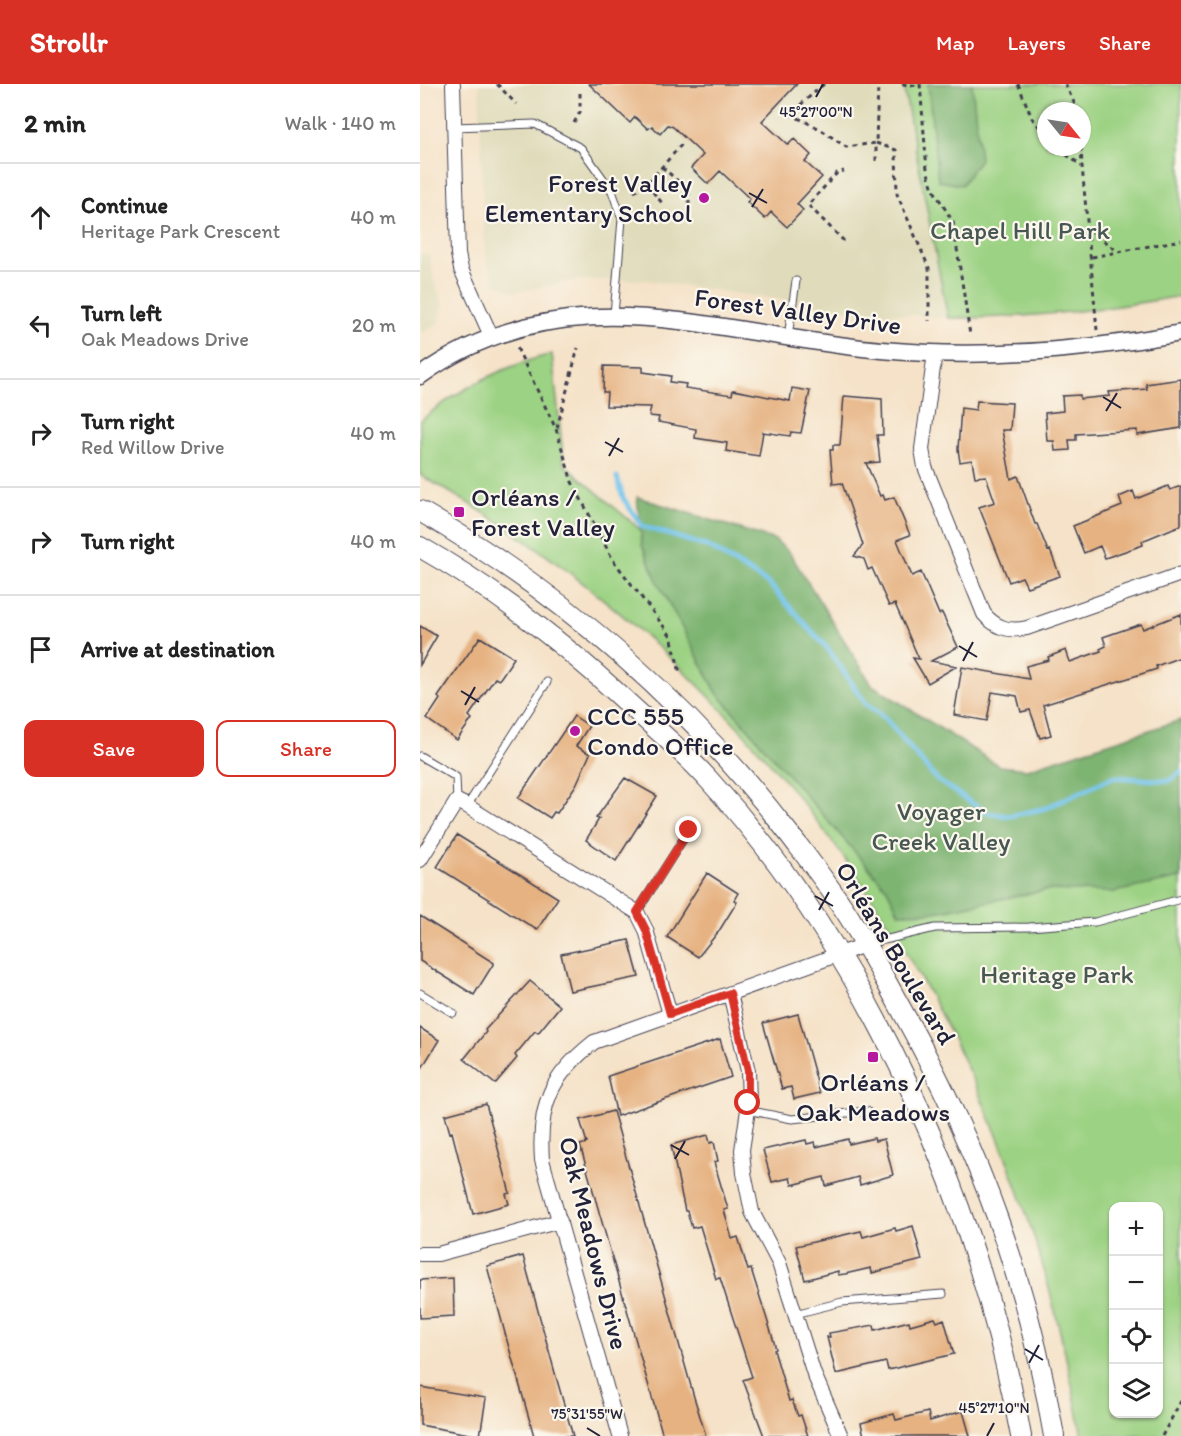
<!DOCTYPE html>
<meta charset="utf-8">
<style>
body{margin:0;font-family:Itim,sans-serif;background:#f2f2f2;color:#222}
.controls{position:absolute;right:18px;bottom:18px;display:grid;overflow:hidden;border-radius:12px;box-shadow:0 2px 4px #0004}
.controls button{width:54px;height:54px;display:grid;place-items:center;padding:0;border:0;border-bottom:2px solid #e0e0e0;background:#fff;color:#222;font:30px sans-serif}
.compass{position:absolute;left:617px;top:18px;width:54px;height:54px;border-radius:50%;background:#fff;box-shadow:0 2px 4px #0004;rotate:120deg}
.stop{position:absolute;width:18px;height:18px;margin:-14px;border:4px solid #d93025;border-radius:50%;background:#fff}
.stop.end{background:#d93025;border-color:#fff;box-shadow:0 2px 6px #0008}
.list{margin:0;padding:0;list-style:none}
h2{display:flex;justify-content:space-between;align-items:center;height:78px;margin:0;padding:0 24px;font-size:26px}
h2 small{font-size:20px;font-weight:400;color:#767676}
.list li{display:grid;grid-template-columns:39px 1fr auto;gap:18px;align-items:center;box-sizing:border-box;height:108px;padding:0 24px;border-top:2px solid #e0e0e0}
.list b{display:block;font-size:22px;white-space:nowrap}
.list p{margin:0;font-size:20px;white-space:nowrap;color:#767676}
.list em{font-size:20px;font-style:normal;color:#767676}
.actions{display:flex;gap:12px;padding:18px 24px}
.actions a{flex:1;padding:14px 0;border:2px solid #d93025;border-radius:12px;text-align:center;font-size:21px;color:#d93025}
.actions .main{background:#d93025;color:#fff}
.icon{flex:none;width:33px;height:33px;fill:none;stroke:currentColor;stroke-width:2;stroke-linecap:round;stroke-linejoin:round}
.map{position:relative;flex:none;width:761px;height:1352px;overflow:hidden}
header{display:flex;align-items:center;gap:36px;box-sizing:border-box;height:84px;padding:0 30px;background:#d93025;color:#fff}
header strong{font-size:28px}
nav{display:flex;gap:33px;margin-inline-start:auto;font-size:21px}
main{display:flex}
aside{flex:1;background:#fff}
.map>svg:first-child{display:block}
.built{fill:#e0dcbb}
.green{fill:#9cd283;stroke:#5f7a5f;stroke-width:1.5;fill-rule:evenodd}
.forest{fill:#7db471;stroke:#506b56;stroke-width:1.5}
.lines{fill:none;stroke-linecap:round;stroke-linejoin:round}
.stream{stroke:#6fc3ec;stroke-width:5}
.building{fill:#e6b282}
.service-casing{stroke:#423f50;stroke-width:9}
.minor-casing{stroke:#423f50;stroke-width:16}
.tertiary-casing{stroke:#423f50;stroke-width:19}
.secondary-casing{stroke:#423f50;stroke-width:22}
.path{stroke:#423f50;stroke-width:3;stroke-dasharray:4.5 4.5;stroke-linecap:butt}
.service{stroke:#fff;stroke-width:7}
.minor{stroke:#fff;stroke-width:14}
.tertiary{stroke:#fff;stroke-width:16}
.secondary{stroke:#fff;stroke-width:20}
.route{stroke:#d93025;stroke-width:8}
.ticks{fill:none;stroke:#22223b;stroke-width:2}
.poi-dot{fill:#b5179e;stroke:#fbf7ec;stroke-width:2}
.labels{text-anchor:middle;stroke-width:4.5;stroke-linejoin:round;paint-order:stroke}
.poi-label{font-size:26px;fill:#22223b;stroke:#fbf7ec;text-anchor:start}
.park-label{font-size:26px;fill:#475751;stroke:#fbf7ec}
.street-label{font-size:26px;fill:#22223b;stroke:#fbf7ec}
.ticks-label{font-size:15px;text-anchor:middle;fill:#22223b;stroke:#fbf7ec;stroke-width:4.5;stroke-linejoin:round;paint-order:stroke}
</style>
<header>
<strong>Strollr</strong>
<nav><a>Map</a><a>Layers</a><a>Share</a></nav>
</header>
<main>
<aside>
<h2>2 min<small>Walk · 140 m</small></h2>
<ul class="list">
<li><svg class="icon" aria-label="ahead" viewBox="0 0 24 24"><path d="M12 20V5M6 11l6-6 6 6"/></svg><div><b>Continue</b><p>Heritage Park Crescent</p></div><em>40 m</em></li>
<li><svg class="icon" aria-label="left" viewBox="0 0 24 24"><path d="M17 20v-9H6M10 6l-5 5 5 5"/></svg><div><b>Turn left</b><p>Oak Meadows Drive</p></div><em>20 m</em></li>
<li><svg class="icon" aria-label="right" viewBox="0 0 24 24"><path d="M7 20v-9h11M14 6l5 5-5 5"/></svg><div><b>Turn right</b><p>Red Willow Drive</p></div><em>40 m</em></li>
<li><svg class="icon" aria-label="right" viewBox="0 0 24 24"><path d="M7 20v-9h11M14 6l5 5-5 5"/></svg><div><b>Turn right</b></div><em>40 m</em></li>
<li><svg class="icon" aria-label="arrive" viewBox="0 0 24 24"><path d="M6 21V4h12l-3 4 3 4H6"/></svg><div><b>Arrive at destination</b></div></li>
</ul>
<div class="actions"><a class="main">Save</a><a>Share</a></div>
</aside>
<div class="map">
<svg width="761" height="1352" viewBox="0 0 761 1352">
<rect width="100%" height="100%" fill="#fbf7ec"/>
<filter id="ink" filterUnits="userSpaceOnUse"><feTurbulence type="fractalNoise" baseFrequency=".0167" numOctaves="2"/><feDisplacementMap in="SourceGraphic" scale="12" xChannelSelector="R" yChannelSelector="G"/><feConvolveMatrix kernelMatrix="1 2 1 2 8 2 1 2 1" color-interpolation-filters="sRGB"/></filter>
<filter id="wash" filterUnits="userSpaceOnUse"><feTurbulence type="fractalNoise" baseFrequency=".008" numOctaves="4" result="noise"/><feDisplacementMap in="SourceGraphic" scale="24" xChannelSelector="R" yChannelSelector="G"/><feGaussianBlur stdDeviation="1.35" result="paint"/><feColorMatrix in="noise" values="0 0 0 0 0 0 0 0 0 0 0 0 0 0 0 0 0 1.4 0 .05"/><feComposite in="paint" operator="in"/></filter>
<g filter="url(#wash)">
<rect width="100%" height="100%" fill="#f5e2c8"/>
<path class="built" d="M59,0H483L528,234L438,227L225,196H159L95,208L76,200L67,177L64,153Z
M0,169L9,170L14,197L23,221L18,239L0,250Z"/>
<path class="green" d="M483,0H761V212C683,226 607,235 528,234ZM626,27H662V63H626Z
M132,270L144,380L373,577L583,778L761,720V1352H662C648,1276 631,1202 606,1129C502,822 285,549 0,391V337C40,304 82,282 132,270ZM694,1122H738V1330H694Z"/>
<path class="forest" d="M508,0H552L560,75L542,101L518,97Z
M217,413L355,456L369,468L452,601L579,682L607,685L761,636V794L694,808L628,806L515,828L479,829L467,805L297,609L237,497L222,461Z"/>
<g class="lines">
<path class="stream" d="M197,393L203,414L222,442L289,463L349,500L408,565L446,620L464,633L517,696L567,729L590,732L626,724L693,693L749,697L761,688"/>
</g>
<g id="blocks">
<path class="building" d="M169,0H377L342,37L368,61L374,55L391,71L385,78L402,93L377,120L383,126L367,143L351,128L345,135L327,118L330,115L300,87L288,100L271,84L283,71L253,43L248,41L240,50L232,42L228,45L215,33L210,39Z
M184,282L223,283V288L251,292L250,298L266,300L265,304L312,311L313,306L370,317L372,304L390,307L381,349L371,348L370,352L343,348L339,372L306,367L307,359L275,354L276,345L238,338L239,333L229,332L231,323L186,322L187,308H183Z
M761,295V344L717,351V346L656,350V356H649L650,366L635,367L634,357H627L625,329L643,327L642,312L660,311V315L690,312L689,308L727,305L726,300Z
M424,312L462,315L463,351H457L460,378L446,379L460,412L463,411L465,416L474,413L490,451L477,456L492,492L501,488L519,530L522,529L538,563L511,577L537,582L508,599L493,574L499,575L475,520L469,522L452,484L448,486L444,475L434,472L443,461L422,399L413,400L410,366H413V361H420Z
M557,317L592,319L590,346H582L591,395L598,392L615,440H617L628,467L630,466L640,492L607,503L602,493L589,498L559,423L575,418L566,392L555,393L552,376L540,378L538,365L541,324L556,326Z
M748,402L750,406L761,402V441L722,457L723,461L685,474L680,462L664,469L653,442L702,422L699,413L713,407L716,415Z
M761,530V573L736,582L737,585L623,621L631,651L620,654L610,626L601,628L597,612L572,608L567,637L534,631L542,583L609,595L606,582L629,576L628,573L646,566L650,578L681,567L680,565L686,562L683,553L721,540L723,545Z
M0,542L17,552L0,581Z
M60,553L94,574L79,596L75,594L49,632L52,635L37,656L7,635L20,615L18,613Z
M154,632L169,642L156,662L170,670L156,701L137,729L134,728L130,734L98,714Z
M205,694L237,712L196,777L166,756L179,735L176,734Z
M37,751L138,814L117,846L17,783Z
M287,789L318,809L314,816L317,818L299,847L278,873L247,853Z
M0,832L74,879L54,911L0,877Z
M209,856L219,893L150,907L141,870Z
M110,897L140,922L118,949L115,947L95,971L97,974L75,1000L44,975L66,948L65,946Z
M378,930L400,1009L374,1015L371,1003L362,1005L343,939Z
M0,944L19,956L0,987Z
M300,955L311,993L197,1032L188,992Z
M66,1020L90,1109L86,1110L89,1120L53,1130L32,1048L30,1049L25,1031Z
M193,1027L274,1313L286,1352H243L160,1061L167,1059L160,1036Z
M288,1051L290,1059L294,1058L298,1077L294,1078L308,1125L304,1126L312,1155L318,1153L328,1186L331,1185L351,1248L356,1265L354,1266L369,1317L372,1316L378,1332L381,1331L388,1352H344L323,1296L332,1293L300,1194L296,1195L280,1142L272,1144L267,1127H265L251,1061Z
M454,1054L455,1057L464,1055L473,1091L440,1101L438,1093L406,1102L404,1093L372,1101L370,1094L352,1098L343,1066L386,1056L387,1060L395,1058L396,1063L428,1055L429,1060Z
M493,1142L502,1176L452,1189L451,1184L425,1190L418,1191V1187L385,1196L376,1162L441,1147L443,1153L475,1144L476,1147Z
M103,1172L135,1289L153,1352H114L86,1253L67,1182Z
M33,1194L34,1232L0,1234V1196Z
M515,1234L517,1238L524,1235L534,1270L468,1286L466,1278L416,1290L407,1253H410L409,1249L454,1241L455,1246L489,1237L490,1241Z
M0,1303L66,1314L60,1352L0,1341Z
M543,1327L550,1352H444L441,1339L474,1330L476,1336L508,1328L510,1337Z"/>
</g>
</g>
<g filter="url(#ink)">
<use href="#blocks" fill-opacity="0" stroke="#423f50" stroke-width="1.5"/>
<g class="lines">
<defs>
<path id="service" d="M34,43L115,40L161,64L192,107L202,135L194,231
M368,253L376,197
M0,672L36,693L37,717
M47,722L127,598
M217,828L269,746
M447,860L515,844L609,843L675,838L761,815
M0,909L33,929
M327,1026L372,1035L447,1027
M375,1230L422,1218L523,1210"/>
<path id="minor" d="M33,0L38,170L41,185L72,254
M515,269L502,365L505,383L564,530C576,544 589,548 607,544L761,490
M0,776L37,717L47,722L217,828L226,846L250,930
M310,909L328,987L329,1019L322,1066L324,1089L332,1128L359,1179L394,1290L421,1352
M0,1170H18L140,1137
M200,1352L122,1076C118,1020 131,992 174,958L445,861"/>
<path id="tertiary" d="M0,292C146,186 302,252 462,266C562,275 663,267 761,249"/>
<path id="secondary" d="M0,427C145,511 267,617 370,751C392,780 415,809 434,841C452,870 468,902 485,932C560,1068 608,1198 634,1352
M0,463C76,506 145,560 209,620C236,645 265,669 289,696C451,874 557,1117 601,1352"/>
</defs>
<use href="#service" class="service-casing"/>
<use href="#minor" class="minor-casing"/>
<use href="#tertiary" class="tertiary-casing"/>
<use href="#secondary" class="secondary-casing"/>
<path class="path" d="M77,0L96,20
M404,0L370,30L400,45L426,63L456,59L458,0
M482,0L501,2
M500,0L507,86L513,105L533,138L550,251
M598,0L612,34L622,46L626,47
M645,0L658,27
M154,39L160,28V6
M642,63L644,69L662,82L677,246
M661,63L662,82
M456,77V59L476,66L477,110L509,184V237
M242,83L269,107V125
M227,101L243,120
M214,108L226,101L262,60
M669,146L696,166
M424,157L388,121L417,89L424,87
M672,173L761,156
M97,264L136,345L152,398L193,476L251,552L260,589
M137,344L158,264
M742,1352L761,1317"/>
<use href="#service" class="service"/>
<use href="#minor" class="minor"/>
<use href="#tertiary" class="tertiary"/>
<use href="#secondary" class="secondary"/>
</g>
</g>
<g class="lines" filter="url(#ink)">
<path class="route" d="M269,746L217,828L226,846L250,930L310,909L328,987V1019"/>
</g>
<path class="ticks" d="M396,13L403,0M329,109L347,119M332,123L343,105M683,313L701,324M686,327L697,309M185,358L203,368M189,372L199,354M539,562L557,573M543,577L553,558M41,607L59,618M45,621L55,603M395,812L413,822M399,826L409,808M251,1061L269,1071M255,1075L265,1057M605,1265L623,1276M609,1279L619,1261M167,1344L180,1352M567,1352L574,1339"/>
<g class="poi-dot">
<circle cx="284" cy="114" r="6"/>
<rect x="33" y="422" width="12" height="12" rx="3"/>
<circle cx="155" cy="647" r="6"/>
<rect x="447" y="967" width="12" height="12" rx="3"/>
</g>
<g class="labels">
<g class="poi-label">
<text x="272" y="108" text-anchor="end">Forest Valley<tspan x="272" dy="30">Elementary School</tspan></text>
<text x="51" y="422">Orléans /<tspan x="51" dy="30">Forest Valley</tspan></text>
<text x="167" y="641">CCC 555<tspan x="167" dy="30">Condo Office</tspan></text>
<text x="453" y="1007" text-anchor="middle">Orléans /<tspan x="453" dy="30">Oak Meadows</tspan></text>
</g>
<g class="park-label">
<text x="600" y="155">Chapel Hill Park</text>
<text x="521" y="736">Voyager<tspan x="521" dy="30">Creek Valley</tspan></text>
<text x="637" y="899">Heritage Park</text>
</g>
<g class="street-label">
<text transform="translate(378 227) rotate(8)" y="9">Forest Valley Drive</text>
<text transform="translate(476 869) rotate(59)" y="9">Orléans Boulevard</text>
<text transform="translate(174 1159) rotate(76)" y="9">Oak Meadows Drive</text>
</g>
</g>
<g class="ticks-label">
<text x="396" y="33">45°27'00"N</text>
<text x="574" y="1329">45°27'10"N</text>
<text x="167" y="1335">75°31'55"W</text>
</g>
</svg>
<div class="controls">
<button>+</button>
<button>−</button>
<button><svg class="icon" aria-label="locate" viewBox="0 0 24 24"><circle cx="12" cy="12" r="6"/><path d="M12 2v4M12 18v4M2 12h4M18 12h4"/></svg></button>
<button><svg class="icon" aria-label="layers" viewBox="0 0 24 24"><path d="M12 4l9 5-9 5-9-5zM3 14l9 5 9-5"/></svg></button>
</div>
<svg class="compass" viewBox="-18 -18 36 36"><path d="M0-13l5 13h-10z" fill="#e53935"/><path d="M0 13l5-13h-10z" fill="#767676"/></svg>
<div class="stop" style="left:328px;top:1019px"></div>
<div class="stop end" style="left:269px;top:746px"></div>
</div>
</main>
